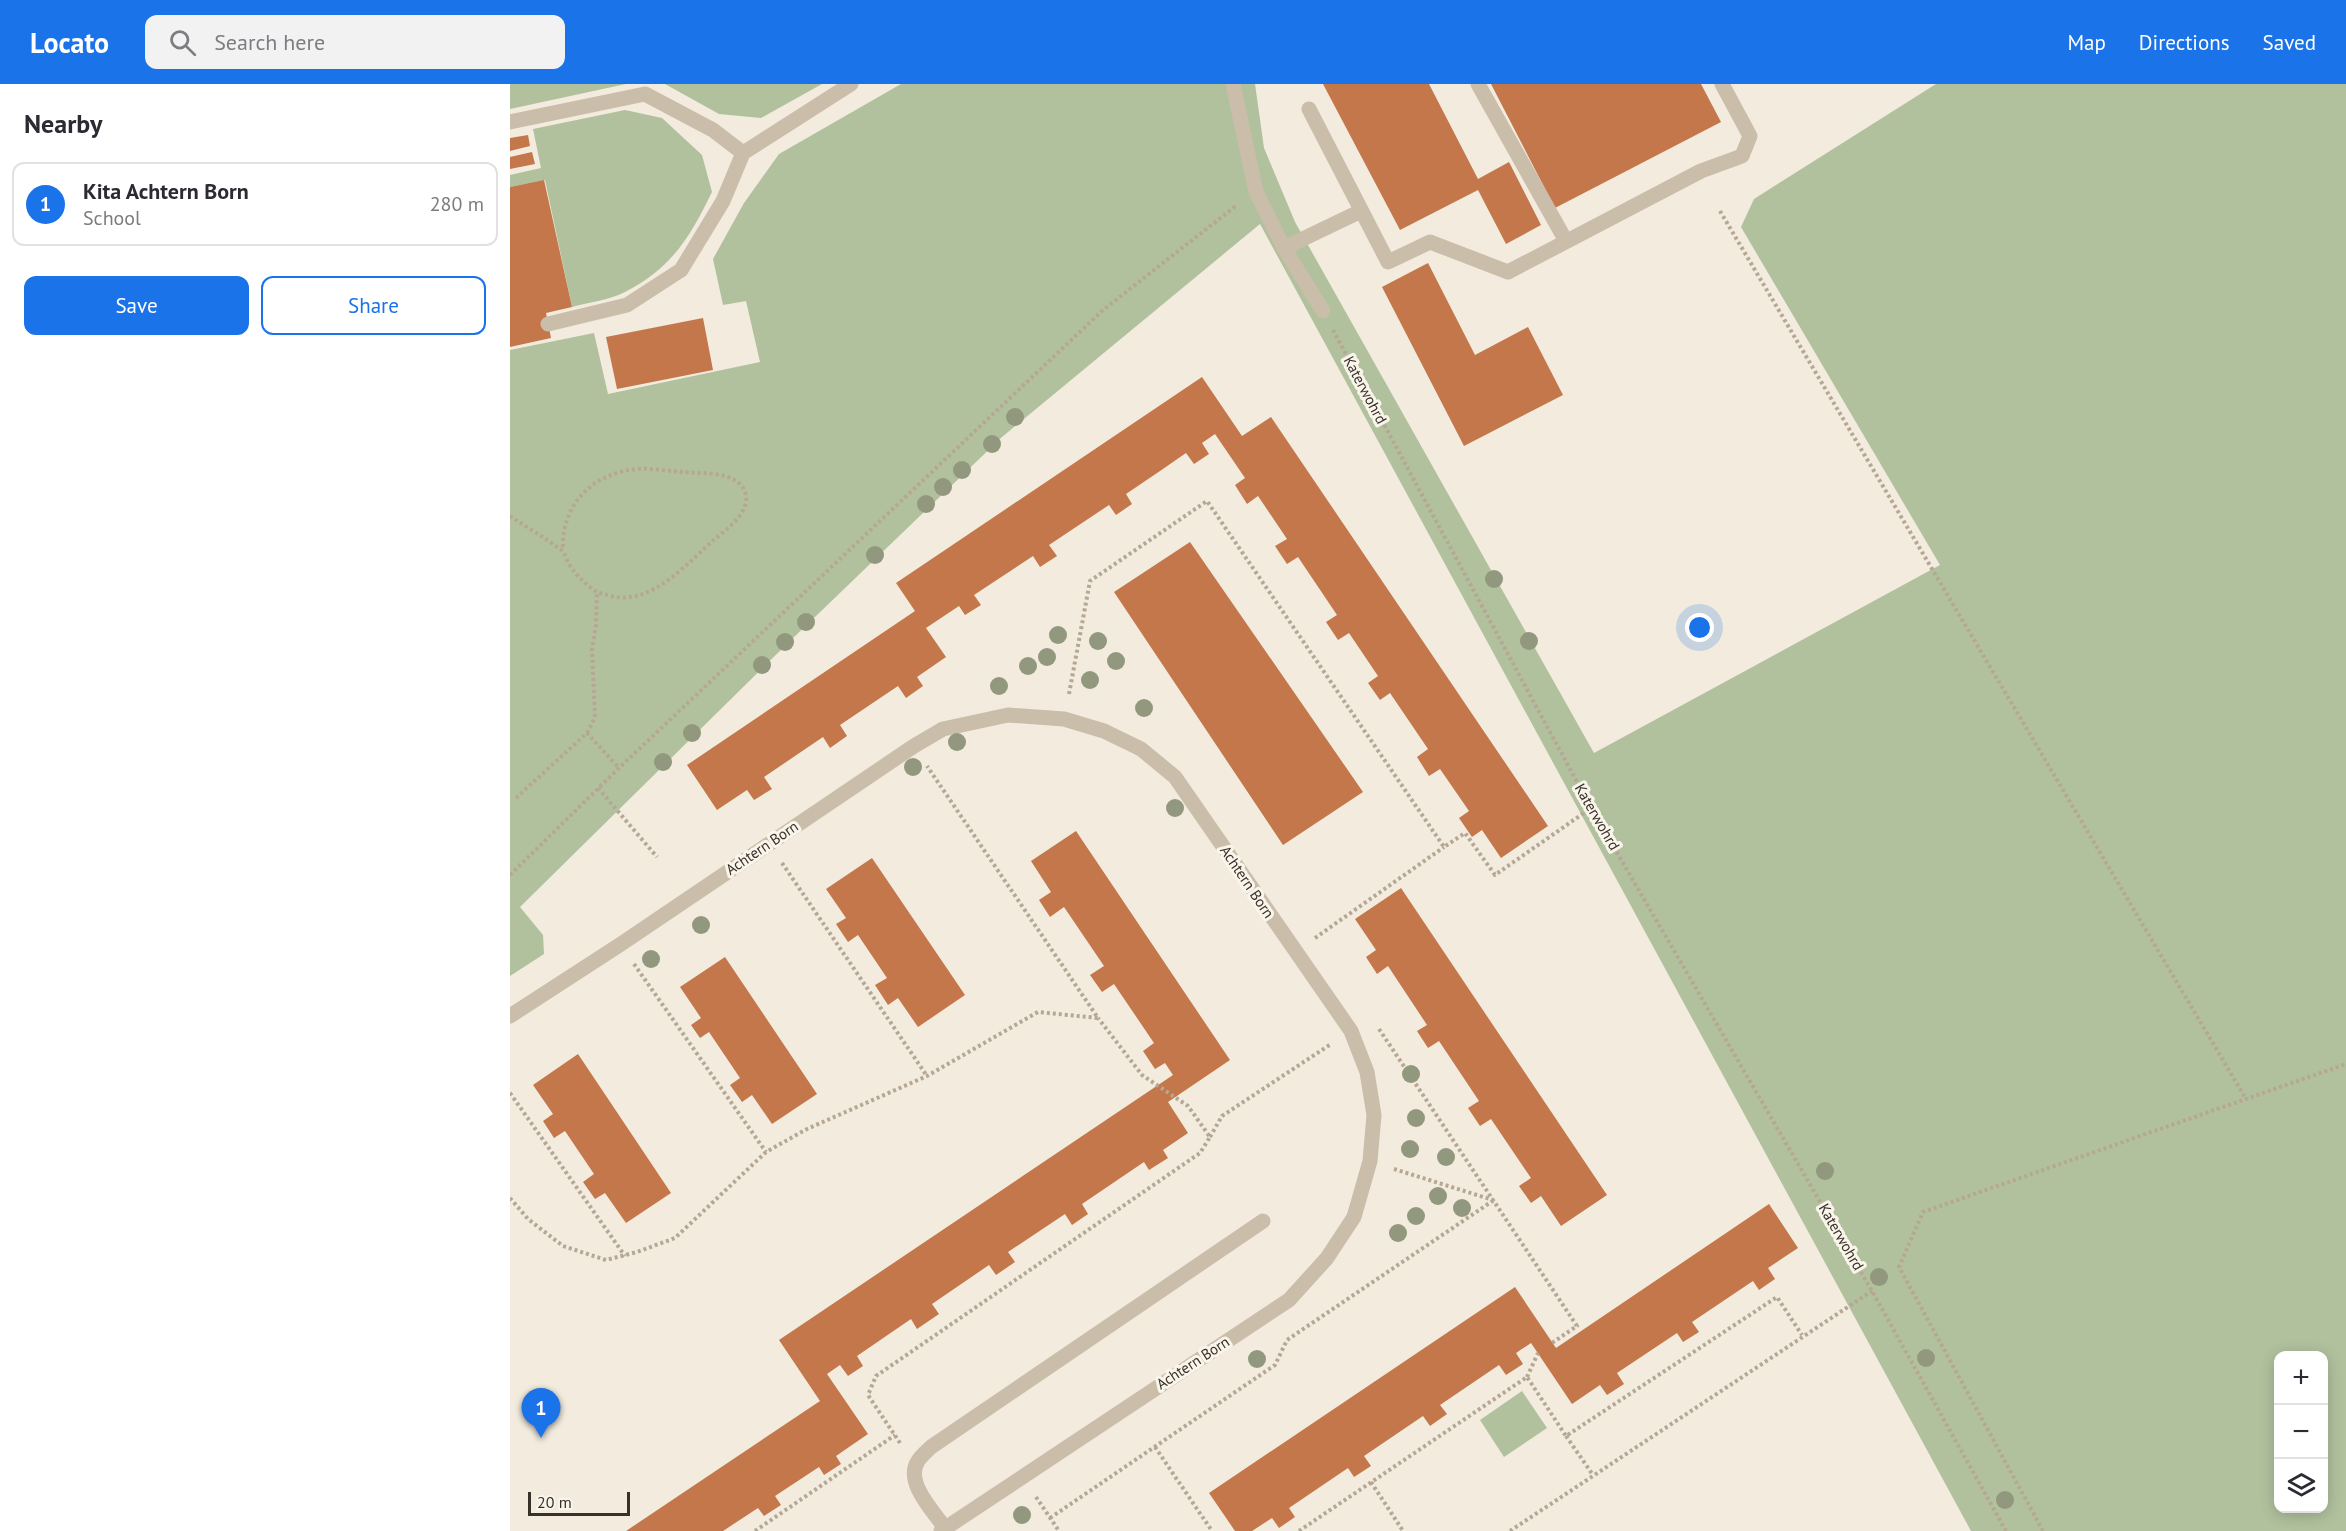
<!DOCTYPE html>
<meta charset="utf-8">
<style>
body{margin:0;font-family:"PT Sans",sans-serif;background:#f2f2f3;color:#2b2b33}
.controls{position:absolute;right:18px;bottom:18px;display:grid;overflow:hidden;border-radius:12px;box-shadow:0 3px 15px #0003}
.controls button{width:54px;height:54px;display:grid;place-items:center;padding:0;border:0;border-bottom:2px solid #e1e1e2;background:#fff;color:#2b2b33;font:30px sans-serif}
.scale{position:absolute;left:18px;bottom:15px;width:102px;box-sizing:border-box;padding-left:6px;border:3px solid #383029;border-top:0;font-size:16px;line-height:21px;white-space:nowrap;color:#383029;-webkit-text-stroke:4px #faf5eb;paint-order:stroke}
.you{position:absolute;left:1190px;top:544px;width:21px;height:21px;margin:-15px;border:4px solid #fff;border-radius:50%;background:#1a73e8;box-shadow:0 0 0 9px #1a73e833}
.badge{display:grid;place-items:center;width:39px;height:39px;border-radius:50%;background:#1a73e8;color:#fff;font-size:20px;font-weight:700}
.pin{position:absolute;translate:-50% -50px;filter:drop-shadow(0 2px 3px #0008)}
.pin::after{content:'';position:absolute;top:32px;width:21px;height:18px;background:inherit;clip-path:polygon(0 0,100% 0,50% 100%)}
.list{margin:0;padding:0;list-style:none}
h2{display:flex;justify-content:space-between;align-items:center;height:78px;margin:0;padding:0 24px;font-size:26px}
h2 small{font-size:20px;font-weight:400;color:#7c7c81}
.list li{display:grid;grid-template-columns:39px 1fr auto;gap:18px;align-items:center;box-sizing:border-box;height:84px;margin:0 12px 12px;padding:0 12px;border:2px solid #e1e1e2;border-radius:12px}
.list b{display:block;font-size:22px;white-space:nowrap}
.list p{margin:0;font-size:20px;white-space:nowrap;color:#7c7c81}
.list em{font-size:20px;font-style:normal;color:#7c7c81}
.actions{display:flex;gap:12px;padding:18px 24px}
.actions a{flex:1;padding:14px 0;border:2px solid #1a73e8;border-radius:12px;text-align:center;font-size:21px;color:#1a73e8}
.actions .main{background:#1a73e8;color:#fff}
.icon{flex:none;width:33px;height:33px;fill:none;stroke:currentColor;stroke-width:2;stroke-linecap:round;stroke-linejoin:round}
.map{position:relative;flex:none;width:1836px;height:1447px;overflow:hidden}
header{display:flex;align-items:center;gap:36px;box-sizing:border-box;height:84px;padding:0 30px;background:#1a73e8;color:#fff}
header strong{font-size:28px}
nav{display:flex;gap:33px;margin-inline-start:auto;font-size:21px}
.search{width:420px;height:54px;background:#f2f2f3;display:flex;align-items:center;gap:15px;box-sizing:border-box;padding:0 21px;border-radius:12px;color:#7c7c81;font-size:22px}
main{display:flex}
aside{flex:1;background:#fff}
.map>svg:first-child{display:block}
.green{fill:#b1c19e;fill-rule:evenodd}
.building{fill:#c3774b}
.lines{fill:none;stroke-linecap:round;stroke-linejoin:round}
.path{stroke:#b6a794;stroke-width:4;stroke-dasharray:3 3;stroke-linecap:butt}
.service{stroke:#cabdaa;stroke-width:15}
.minor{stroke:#cabdaa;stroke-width:15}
.tree{fill:#91987d}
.labels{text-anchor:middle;stroke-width:6;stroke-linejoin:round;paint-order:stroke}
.street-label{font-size:15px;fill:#383029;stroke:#faf5eb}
</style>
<header>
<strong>Locato</strong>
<div class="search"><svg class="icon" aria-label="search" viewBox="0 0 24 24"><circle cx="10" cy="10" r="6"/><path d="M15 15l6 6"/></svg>Search here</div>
<nav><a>Map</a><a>Directions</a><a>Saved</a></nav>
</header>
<main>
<aside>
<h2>Nearby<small></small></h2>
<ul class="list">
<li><span class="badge">1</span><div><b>Kita Achtern Born</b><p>School</p></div><em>280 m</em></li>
</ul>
<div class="actions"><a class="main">Save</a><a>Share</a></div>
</aside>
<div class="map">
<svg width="1836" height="1447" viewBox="0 0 1836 1447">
<rect width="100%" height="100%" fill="#f2ebde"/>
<path class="green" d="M0,0H116L0,25Z
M155,0H312L251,34L209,30Z
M391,0H745L754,64L785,138L1084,669L1430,481L1231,143L1244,115L1426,0H1836V1447H1461L750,140L492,353L280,557L10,823L33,851L34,870L0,892V266L84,249L98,310L250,278L236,217L213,221L203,175L234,119L269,70ZM1768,1272H1814V1424H1768Z
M115,26L152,34L192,71L202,108C180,153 162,184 115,208C100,216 79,218 62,223L35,96L0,103V91L31,84L23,45Z
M1012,1307L1037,1344L994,1373L970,1336Z"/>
<path class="building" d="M813,0H919L968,95L999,78L1031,141L996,160L968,106L890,146Z
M981,0H1191L1211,38L1045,124Z
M18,51L20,62L0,67V54Z
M22,68L25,80L0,85V73Z
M34,96L62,223L36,229L41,254L0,263V103Z
M918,179L965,271L1018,243L1053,311L954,362L872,203Z
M193,234L203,286L107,305L96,253Z
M692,293L732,352L761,333L1038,742L991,774L972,746L962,753L949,734L959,727L930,685L919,692L907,673L918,665L880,609L870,616L858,599L868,592L839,549L828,556L816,538L827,531L788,473L777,480L765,462L777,455L748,412L737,420L725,401L735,394L705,350L692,359L699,370L684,380L676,369L650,387L616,410L622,420L606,431L599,421L539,461L547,472L530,483L523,472L464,511L471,521L455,531L449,522L416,544L436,573L407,593L413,602L396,614L388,602L330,641L337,652L320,664L313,653L254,693L262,705L244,716L237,706L207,726L177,681L405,527L386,499Z
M680,458L853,708L773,761L604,508Z
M566,747L720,976L658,1018L678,1049L653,1066L658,1074L639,1086L634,1078L572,1120L578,1130L562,1141L555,1130L498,1168L505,1178L486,1191L479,1181L422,1220L429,1230L407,1245L401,1235L347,1272L353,1282L338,1292L330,1281L317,1290L358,1350L326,1372L331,1380L314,1391L309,1383L265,1412L271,1421L254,1432L248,1424L213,1447H116L310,1317L269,1256L663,991L655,979L645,985L633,967L644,959L604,900L592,908L580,891L594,882L554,823L540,833L529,816L541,808L521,777Z
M362,774L455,911L408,943L388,914L378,921L365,901L377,894L348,851L338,858L326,840L336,834L316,805Z
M891,804L1097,1111L1051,1142L1031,1112L1021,1119L1009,1102L1021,1094L981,1035L970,1042L958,1024L969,1017L929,957L918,964L907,947L917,941L878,882L867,890L856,873L866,866L845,835Z
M215,873L307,1010L262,1040L242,1011L232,1018L220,1001L230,994L199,948L190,954L181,941L191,934L170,903Z
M68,970L161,1109L116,1139L95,1109L85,1115L73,1098L84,1090L55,1047L44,1054L33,1037L43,1030L23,1001Z
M1259,1120L1288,1164L1258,1184L1265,1195L1249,1206L1243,1197L1182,1238L1189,1248L1173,1258L1167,1249L1107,1289L1114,1300L1097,1311L1090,1301L1062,1320L1021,1259L1006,1269L1013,1280L996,1291L989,1281L930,1321L937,1330L920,1342L913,1332L854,1372L861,1382L844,1393L838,1384L779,1424L785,1433L769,1444L762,1434L742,1447H725L699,1409L1005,1203L1046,1264Z"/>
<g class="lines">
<path class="path" d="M1210,127L1736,1015
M823,246L1081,724L1362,1207L1496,1447
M0,432C16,443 34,453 50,465C55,468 56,475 59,480C66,491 74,499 84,506C89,510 95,510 101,512C142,522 177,479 205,455C217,445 242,427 235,408C227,386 191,390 173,388C158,387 142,384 127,385C82,389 51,421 53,466
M559,610L580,497L697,417L934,763L955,749L985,791L1081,724
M77,649L85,633L82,565L86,542L87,508
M88,704L147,773
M6,714L77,649L109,684
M272,779L417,992
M0,791L109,684L593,226L727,121
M805,854L934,763
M124,880L256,1068
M869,945L1067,1242L1042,1259
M0,1009L115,1172
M700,1053L712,1032L821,960
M884,1085L983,1116
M0,1114L18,1135L53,1162L96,1176L127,1168L165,1154L256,1068L297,1045L417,992L528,928L588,934L417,682
M1017,1293L1028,1269
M1056,1352L1083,1391
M390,1359L358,1311L366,1292L690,1069L700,1053L678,1022L632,991L588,934
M645,1363L702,1447
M861,1398L893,1447
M526,1413L549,1447
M540,1434L765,1281L777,1256L984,1116
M245,1447L385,1351
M789,1447L1017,1293L1056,1352L1267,1213L1292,1251
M1000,1447L1362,1207
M1533,1447L1389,1183L1413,1128L1836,980"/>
<path class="service" d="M968,0L1056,157
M799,25L878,178L920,158L998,188L1191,87L1232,72L1240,52L1212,0
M0,38L135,10L203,46L233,69L213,117L171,186L117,221L38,240
M233,69L341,0
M774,164L851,127
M435,1444C424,1428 394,1398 408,1377C411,1372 417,1367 421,1363L753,1137"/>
<path class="minor" d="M723,0L746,108L774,164L813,227
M0,932L111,860L404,662L433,645L498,631L554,635L594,647L631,665L665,693L841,947L857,988L864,1031L860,1077L844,1133L817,1174L779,1216L431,1447"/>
</g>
<g class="tree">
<circle cx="505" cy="333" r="9"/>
<circle cx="482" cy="360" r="9"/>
<circle cx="452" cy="386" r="9"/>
<circle cx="433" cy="403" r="9"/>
<circle cx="416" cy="420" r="9"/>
<circle cx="365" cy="471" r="9"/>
<circle cx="984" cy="495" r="9"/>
<circle cx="296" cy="538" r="9"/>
<circle cx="548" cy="551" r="9"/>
<circle cx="588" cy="557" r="9"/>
<circle cx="1019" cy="557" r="9"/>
<circle cx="275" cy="558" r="9"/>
<circle cx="537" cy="573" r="9"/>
<circle cx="606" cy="577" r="9"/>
<circle cx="252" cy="581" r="9"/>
<circle cx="518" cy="582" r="9"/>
<circle cx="580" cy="596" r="9"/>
<circle cx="489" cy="602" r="9"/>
<circle cx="634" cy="624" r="9"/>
<circle cx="182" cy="649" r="9"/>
<circle cx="447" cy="658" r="9"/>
<circle cx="153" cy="678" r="9"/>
<circle cx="403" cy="683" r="9"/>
<circle cx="665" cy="724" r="9"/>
<circle cx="191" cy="841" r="9"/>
<circle cx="141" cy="875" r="9"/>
<circle cx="901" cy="990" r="9"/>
<circle cx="906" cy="1034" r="9"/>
<circle cx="900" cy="1065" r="9"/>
<circle cx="936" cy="1073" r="9"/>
<circle cx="1315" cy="1087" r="9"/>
<circle cx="928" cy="1112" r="9"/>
<circle cx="952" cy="1124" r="9"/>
<circle cx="906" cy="1132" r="9"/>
<circle cx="888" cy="1149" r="9"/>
<circle cx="1369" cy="1193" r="9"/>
<circle cx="1416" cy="1274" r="9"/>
<circle cx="747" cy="1275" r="9"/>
<circle cx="1495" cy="1416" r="9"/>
<circle cx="512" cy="1431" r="9"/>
</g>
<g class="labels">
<g class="street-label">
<text transform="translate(855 306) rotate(62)" y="5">Katerwohrd</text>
<text transform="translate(1087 733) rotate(60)" y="5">Katerwohrd</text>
<text transform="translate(252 764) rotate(-34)" y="5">Achtern Born</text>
<text transform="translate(737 798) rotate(56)" y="5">Achtern Born</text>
<text transform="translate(1331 1153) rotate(60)" y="5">Katerwohrd</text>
<text transform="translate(683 1279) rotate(-33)" y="5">Achtern Born</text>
</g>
</g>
</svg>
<div class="controls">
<button>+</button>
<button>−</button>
<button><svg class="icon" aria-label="layers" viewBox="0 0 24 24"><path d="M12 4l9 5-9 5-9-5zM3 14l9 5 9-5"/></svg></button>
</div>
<div class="scale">20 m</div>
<div class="you"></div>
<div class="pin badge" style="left:31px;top:1354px">1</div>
</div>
</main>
